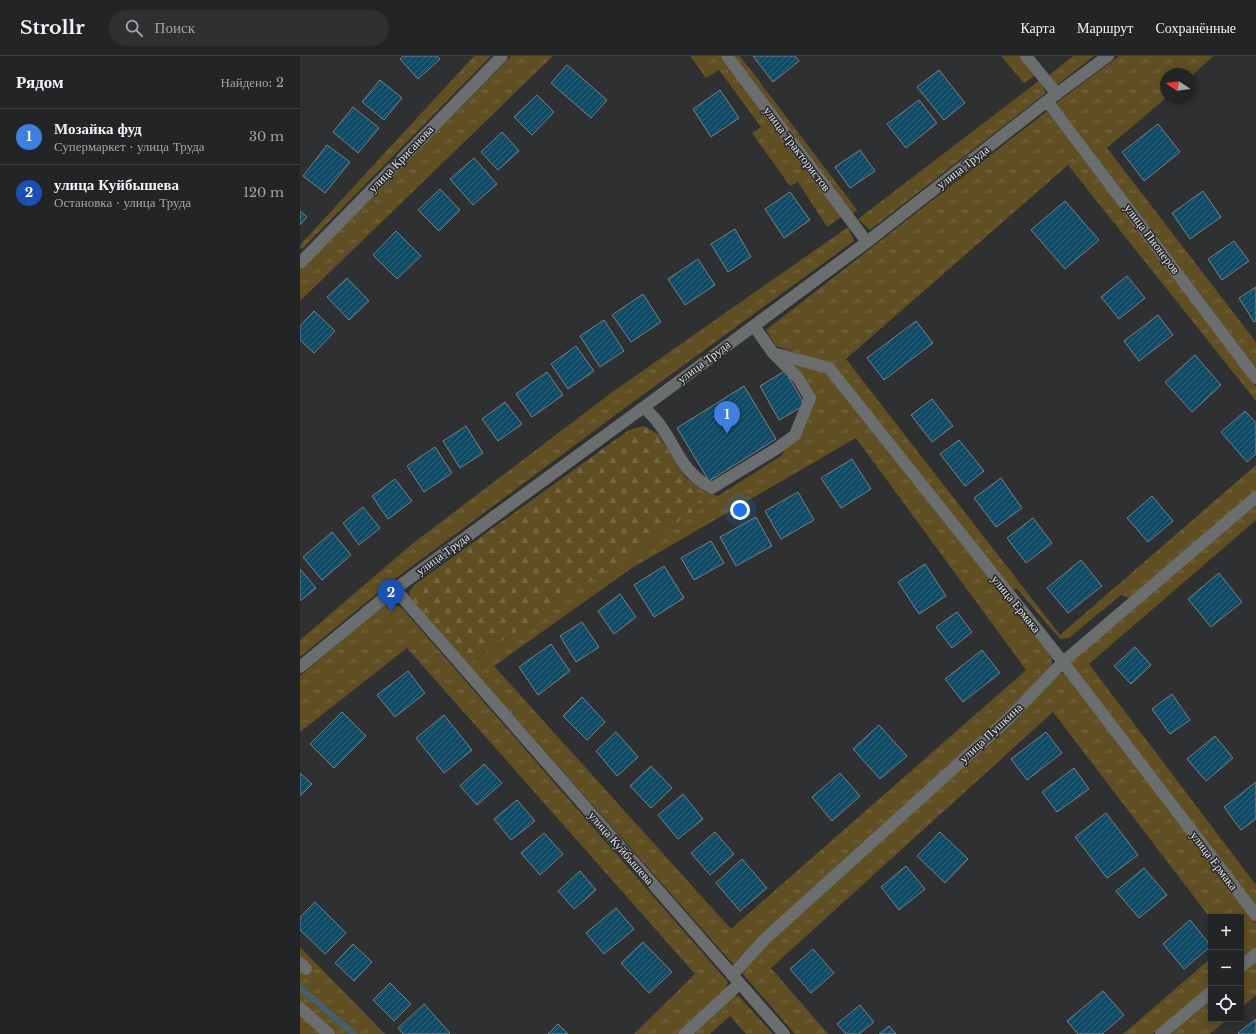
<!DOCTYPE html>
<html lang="ru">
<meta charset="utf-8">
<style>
body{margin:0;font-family:"Libre Baskerville",serif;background:#2e3032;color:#f1f3f6}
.controls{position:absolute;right:12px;bottom:12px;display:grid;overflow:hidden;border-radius:0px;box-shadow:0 2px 6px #0003}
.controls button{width:36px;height:36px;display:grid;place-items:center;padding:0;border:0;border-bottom:1px solid #3f4143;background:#222426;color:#f1f3f6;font:20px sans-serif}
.compass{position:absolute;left:860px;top:12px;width:36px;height:36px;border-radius:50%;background:#222426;box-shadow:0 2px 6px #0003;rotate:283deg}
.you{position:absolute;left:440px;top:454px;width:14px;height:14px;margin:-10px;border:3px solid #fff;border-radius:50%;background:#1a73e8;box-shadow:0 0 0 6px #1a73e833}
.badge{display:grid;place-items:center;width:26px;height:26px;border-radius:50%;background:#ddb133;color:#fff;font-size:13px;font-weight:700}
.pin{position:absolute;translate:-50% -33px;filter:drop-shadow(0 1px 2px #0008)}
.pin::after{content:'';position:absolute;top:21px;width:14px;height:12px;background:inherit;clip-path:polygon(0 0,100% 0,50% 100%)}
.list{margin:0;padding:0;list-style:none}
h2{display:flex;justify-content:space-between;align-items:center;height:52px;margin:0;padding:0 16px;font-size:17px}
h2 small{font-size:13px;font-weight:400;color:#a2a4a7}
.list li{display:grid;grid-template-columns:26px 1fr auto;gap:12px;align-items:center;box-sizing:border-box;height:56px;padding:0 16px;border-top:1px solid #3f4143}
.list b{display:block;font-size:15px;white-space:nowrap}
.list p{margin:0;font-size:13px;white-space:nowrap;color:#a2a4a7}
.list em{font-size:13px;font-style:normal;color:#a2a4a7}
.icon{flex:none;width:22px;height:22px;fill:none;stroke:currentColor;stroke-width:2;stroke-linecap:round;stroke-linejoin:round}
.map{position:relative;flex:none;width:956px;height:978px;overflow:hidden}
header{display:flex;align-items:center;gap:24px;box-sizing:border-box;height:56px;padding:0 20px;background:#222426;border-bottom:1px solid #3f4143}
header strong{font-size:19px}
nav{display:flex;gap:22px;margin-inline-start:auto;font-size:14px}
.search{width:280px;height:36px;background:#2e3032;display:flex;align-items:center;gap:10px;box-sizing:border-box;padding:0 14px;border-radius:22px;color:#a2a4a7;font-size:15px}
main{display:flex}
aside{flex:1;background:#222426}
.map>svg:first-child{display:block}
.grass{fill:url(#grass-tufts);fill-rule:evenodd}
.forest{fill:url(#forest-firs)}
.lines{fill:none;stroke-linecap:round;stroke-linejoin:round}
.stream{stroke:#455f6c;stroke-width:6}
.building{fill:url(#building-hatch);stroke:#7c7f81}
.minor{stroke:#6b6e6f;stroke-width:12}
.labels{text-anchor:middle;stroke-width:3;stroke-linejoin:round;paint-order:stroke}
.street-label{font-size:12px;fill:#e5e6e7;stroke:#242628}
</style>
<header>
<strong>Strollr</strong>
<div class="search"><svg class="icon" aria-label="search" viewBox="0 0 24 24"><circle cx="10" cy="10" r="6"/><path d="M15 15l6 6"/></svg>Поиск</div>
<nav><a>Карта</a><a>Маршрут</a><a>Сохранённые</a></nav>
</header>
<main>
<aside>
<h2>Рядом<small>Найдено: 2</small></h2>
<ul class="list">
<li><span class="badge" style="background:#3f7fe0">1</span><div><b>Мозайка фуд</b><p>Супермаркет · улица Труда</p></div><em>30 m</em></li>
<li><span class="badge" style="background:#1a4fb4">2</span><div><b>улица Куйбышева</b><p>Остановка · улица Труда</p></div><em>120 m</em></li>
</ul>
</aside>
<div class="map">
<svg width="956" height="978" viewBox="0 0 956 978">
<defs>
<pattern id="grass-tufts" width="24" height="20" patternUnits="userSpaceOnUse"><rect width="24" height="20" fill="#604f23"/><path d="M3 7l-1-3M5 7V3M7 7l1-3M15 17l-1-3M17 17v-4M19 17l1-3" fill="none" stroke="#776843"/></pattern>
<pattern id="forest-firs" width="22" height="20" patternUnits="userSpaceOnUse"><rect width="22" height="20" fill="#604f23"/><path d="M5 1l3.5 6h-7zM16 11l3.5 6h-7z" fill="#776843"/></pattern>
<pattern id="building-hatch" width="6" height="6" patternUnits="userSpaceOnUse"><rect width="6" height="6" fill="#114a65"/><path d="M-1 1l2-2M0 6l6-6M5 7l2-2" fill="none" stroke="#34647b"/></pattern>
</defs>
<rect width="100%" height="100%" fill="#2e3032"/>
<path class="grass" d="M174,0H191L2,193L0,192V189Z
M211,0H253L0,245V214Z
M390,0H421L541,161L527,171L498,126L490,130L452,77L461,71L419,14L406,22Z
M432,0H440L557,154L552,158Z
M701,0H721L736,19L724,27Z
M773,0H794L757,29L748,20Z
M819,0H914L890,21V18H866V42L807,92L956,286V312L756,47Z
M740,24L746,37L570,174L558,163Z
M747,55L956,330V345L768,109L546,303L760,579L956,409V435L829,542L821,539L769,582L760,583L717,533H711L534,310L476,290L466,274Z
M548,171L554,185L318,357L91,526L0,601V584L112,488L311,337Z
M488,306L526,317L752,602L751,611L700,663L463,878L433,908L168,608L402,449L385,421L404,435L418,440L481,400L498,373L505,349L501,334ZM556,382L726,614L431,873L194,610L332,512Z
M956,447V464L789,608L956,829V852L771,612L772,605Z
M94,548L102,552L428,926L425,936L379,978H334L395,918L107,592L0,676V620L83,549Z
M759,617H765L956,867V892L941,905V861H911V863L753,656L471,912L528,978H495L441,916L465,889Z
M0,891L85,978H33L0,947Z
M911,902V930L853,978H823Z
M956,904V939L941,952V917Z
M431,940H439L473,978H446L430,960L410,978H390Z
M911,943V963H928L910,978H869Z
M0,956L24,978H0Z"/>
<path class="forest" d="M344,370L358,378L403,449L168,608L110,541L109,536L114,529L329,374Z"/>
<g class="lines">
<path class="stream" d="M0,932L54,978"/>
</g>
<path class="building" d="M103,0H137L140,3L118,23L100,3Z
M453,0H495L499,5L473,26Z
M267,9L307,44L291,62L251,27Z
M639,14L665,47L644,64L617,31Z
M80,24L102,42L84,64L62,46Z
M420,34L439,62L411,81L393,53Z
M237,39L254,56L232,79L214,61Z
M619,44L637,67L606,92L587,68Z
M53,51L79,72L58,97L33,76Z
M858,68L880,96L844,125L822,96Z
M202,76L219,95L198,114L181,96Z
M27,89L50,106L25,137L3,120Z
M560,94L575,115L550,132L535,111Z
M174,102L197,128L173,149L150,123Z
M140,133L160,154L139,175L118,154Z
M903,135L921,161L890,183L872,157Z
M490,136L510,164L484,182L465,153Z
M765,145L799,184L765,213L731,174Z
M0,155L7,161L0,169Z
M435,173L451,201L428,216L411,188Z
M96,175L121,200L97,223L73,199Z
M934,185L949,205L922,224L908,203Z
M398,203L415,229L385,249L368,223Z
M827,220L845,242L819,263L801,241Z
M47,222L69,245L49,264L27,241Z
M956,231V265L954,266L939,242Z
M343,238L361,266L331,286L312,259Z
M14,255L35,275L14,297L0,284V270Z
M858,259L873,279L839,305L824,285Z
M304,264L324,295L300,311L280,280Z
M616,265L633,287L584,324L567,302Z
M276,290L294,315L268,333L251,308Z
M895,299L921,329L892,356L865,326Z
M485,315L505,349L479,364L460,330Z
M247,316L263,339L232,361L216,338Z
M444,330L476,383L409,425L377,372Z
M632,343L653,370L632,386L611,359Z
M205,346L222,368L198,385L182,363Z
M945,355L956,367V398L947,406L921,376Z
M166,370L183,397L160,412L143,385Z
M659,384L684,415L665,430L640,398Z
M135,391L152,417L124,436L107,410Z
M552,403L571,433L541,452L521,422Z
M701,422L722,452L696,471L674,442Z
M95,423L112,445L88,463L72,440Z
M498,436L514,464L481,483L465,455Z
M852,440L873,465L848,486L827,462Z
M63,451L80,472L59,489L43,467Z
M456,461L472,490L436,510L420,481Z
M733,462L752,487L726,507L707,482Z
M32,476L51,499L22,524L3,501Z
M411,485L424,507L394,524L381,502Z
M781,504L802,530L768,557L747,532Z
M625,508L646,540L619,558L598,526Z
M364,510L384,542L354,561L334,529Z
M0,513L16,532L0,545Z
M919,517L942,546L911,571L888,543Z
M320,538L336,561L314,578L298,555Z
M657,556L672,576L652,592L636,571Z
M282,566L299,591L276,606L260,580Z
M251,588L270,615L238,639L219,611Z
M835,591L851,609L831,628L814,610Z
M682,594L700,617L663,646L645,623Z
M108,615L125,637L95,661L77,639Z
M872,638L890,664L870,678L852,653Z
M282,641L305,666L287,684L263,660Z
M42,656L66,680L34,712L10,688Z
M144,659L172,694L144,717L116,682Z
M579,669L607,700L580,723L553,693Z
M316,676L338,701L317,720L296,695Z
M746,676L762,697L727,724L711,703Z
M915,680L933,702L906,725L887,703Z
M184,708L202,727L177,749L160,730Z
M351,710L372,732L351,752L330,730Z
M774,712L789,733L757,756L742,736Z
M0,717L12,728L0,740Z
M540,717L560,740L532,765L512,741Z
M956,726V763L941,774L924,751Z
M383,738L403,763L378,783L358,759Z
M217,744L235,765L211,784L194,763Z
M806,757L838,799L807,822L775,781Z
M415,776L434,798L410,819L391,797Z
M640,776L668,803L645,827L617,800Z
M244,777L263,798L240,819L221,797Z
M442,803L467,832L440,855L416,827Z
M606,810L625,833L599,854L581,831Z
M844,812L867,839L839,862L816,835Z
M280,815L296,834L274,853L258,835Z
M15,846L46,877L25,898L0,874V861Z
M316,852L334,873L304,898L286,877Z
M890,864L911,890L884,913L863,888Z
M343,886L372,916L349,937L321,907Z
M53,888L72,906L54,925L35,907Z
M513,893L534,917L511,937L490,913Z
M90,927L111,948L94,965L73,944Z
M803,935L824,959L802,978H778L767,965Z
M124,948L150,977L149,978H103L98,972Z
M560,949L574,966L559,978H546L537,968Z
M956,963V978H939L938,977Z
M258,968L268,978H248Z
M589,970L596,978H579Z"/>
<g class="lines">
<path class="minor" d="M427,0L567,186
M726,0L757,38
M747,45L956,322
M0,207L202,0
M454,270L473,297L529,312L763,606L956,859
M344,351C348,356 353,360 357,365C377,390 380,416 412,432L476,393L495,379L510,342L498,322L474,298
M95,533L484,978
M0,611L95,533L344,351L567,186L747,45L808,0
M0,907L6,913
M941,911L956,898
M432,919L465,883L707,664L763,606L956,441
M0,952L29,978
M385,978L439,928
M861,978L911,936"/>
</g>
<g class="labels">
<g class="street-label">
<text transform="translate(497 93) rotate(53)" y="4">улица Трактористов</text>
<text transform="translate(101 103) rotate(-46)" y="4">улица Крисанова</text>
<text transform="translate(663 111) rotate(-38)" y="4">улица Труда</text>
<text transform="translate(852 183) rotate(53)" y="4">улица Пионеров</text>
<text transform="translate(404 306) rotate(-37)" y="4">улица Труда</text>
<text transform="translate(143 498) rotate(-36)" y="4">улица Труда</text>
<text transform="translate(716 548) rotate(51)" y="4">улица Ермака</text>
<text transform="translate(691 677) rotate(-43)" y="4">улица Пушкина</text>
<text transform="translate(321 792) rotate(49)" y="4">улица Куйбышева</text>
<text transform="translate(914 805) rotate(53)" y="4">улица Ермака</text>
</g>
</g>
</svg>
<div class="controls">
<button>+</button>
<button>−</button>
<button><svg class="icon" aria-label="locate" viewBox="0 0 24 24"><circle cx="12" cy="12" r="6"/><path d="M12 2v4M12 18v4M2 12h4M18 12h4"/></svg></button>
</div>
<svg class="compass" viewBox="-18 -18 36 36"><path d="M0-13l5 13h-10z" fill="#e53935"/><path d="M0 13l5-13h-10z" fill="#a2a4a7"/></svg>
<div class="you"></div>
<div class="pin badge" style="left:427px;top:378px;background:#3f7fe0">1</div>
<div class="pin badge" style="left:91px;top:556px;background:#1a4fb4">2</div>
</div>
</main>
